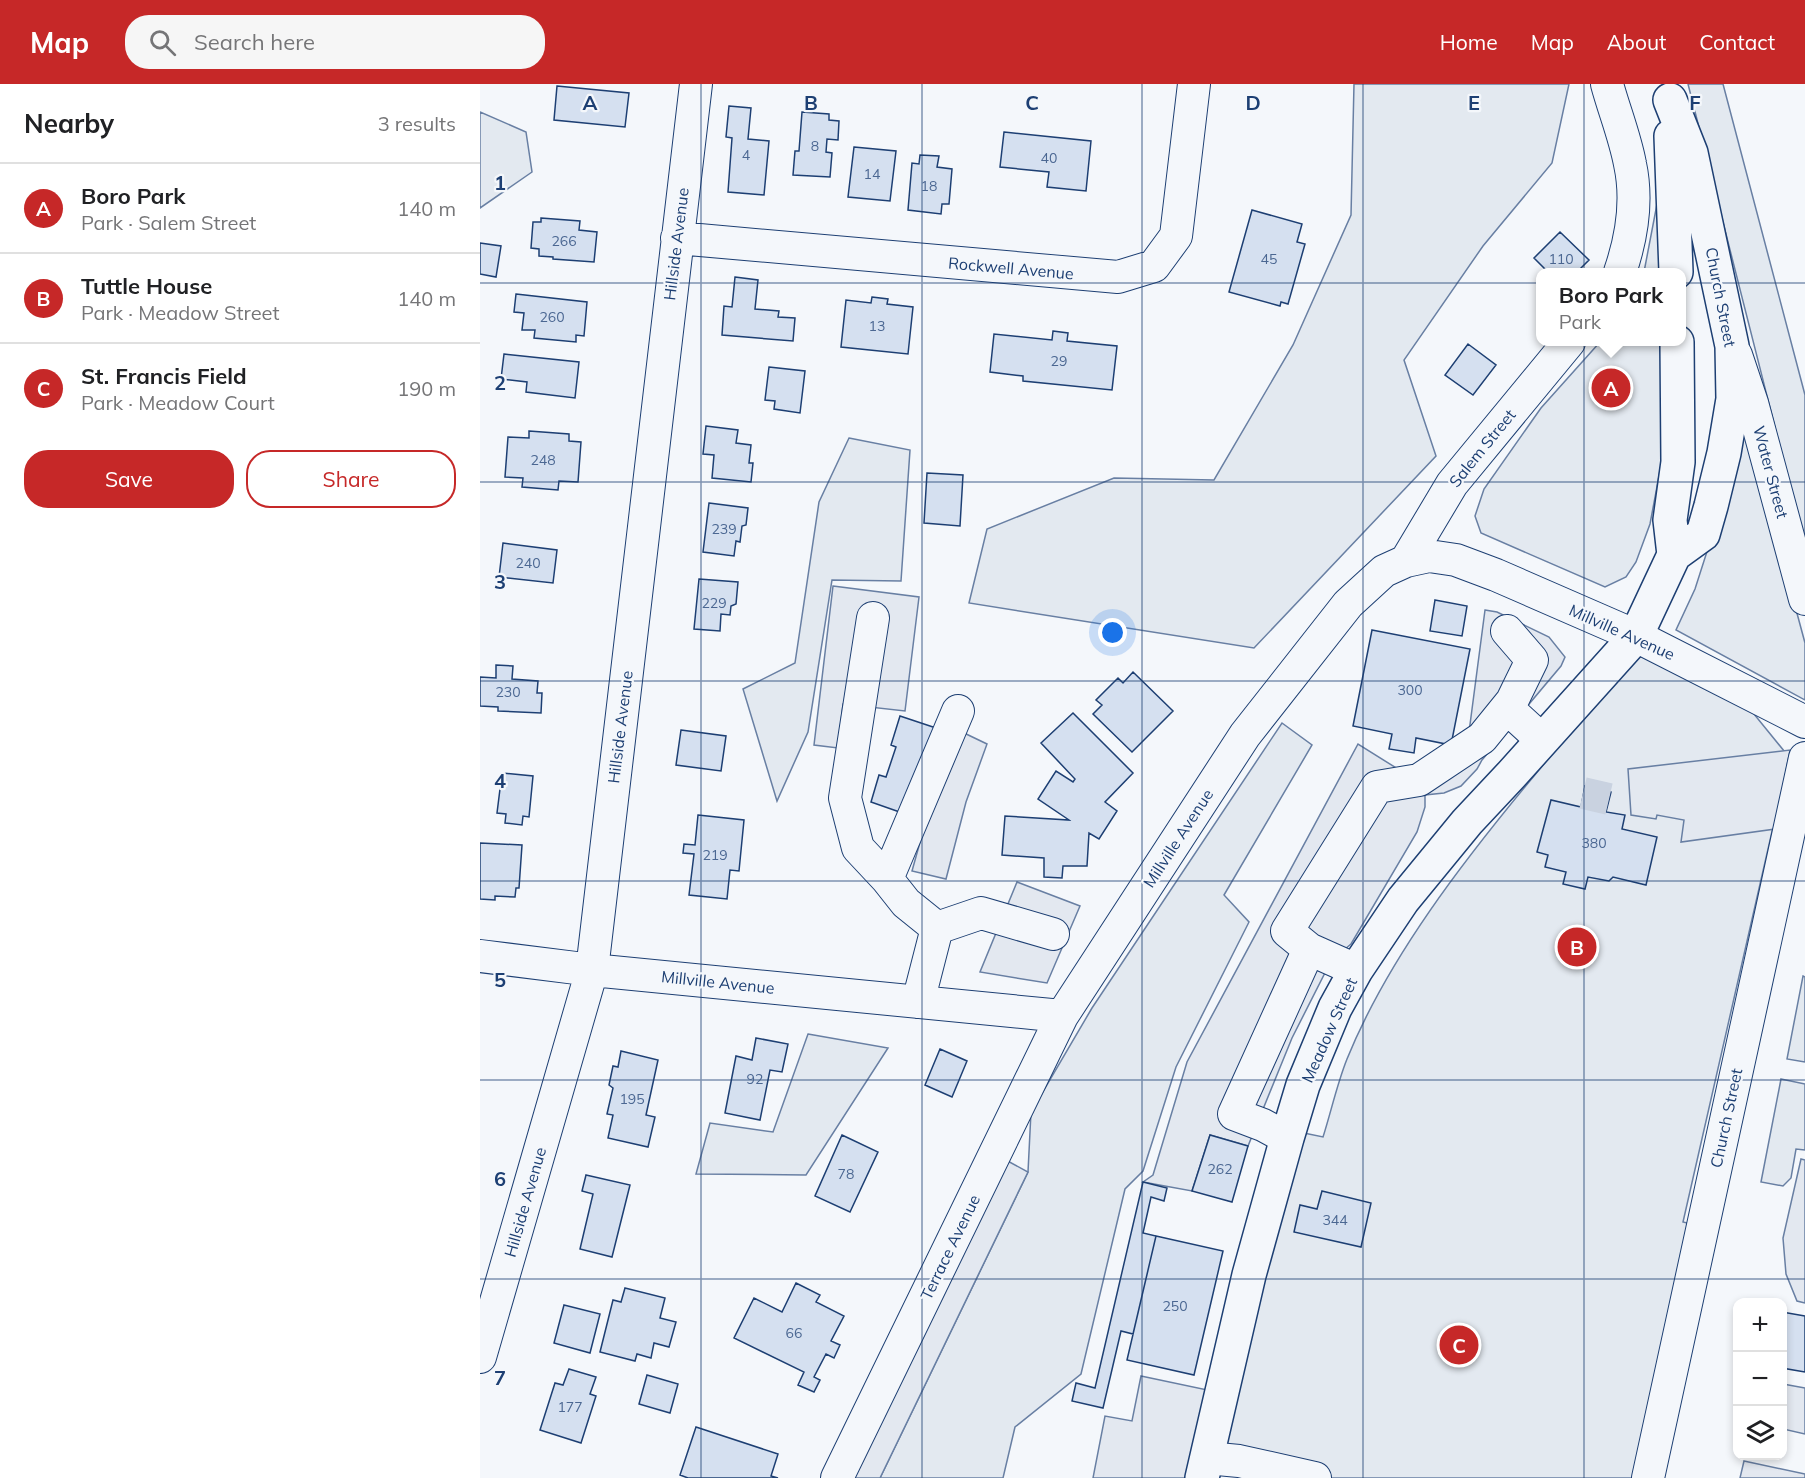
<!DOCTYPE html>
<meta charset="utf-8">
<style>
body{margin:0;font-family:Mulish,sans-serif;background:#f6f6f6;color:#202124}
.controls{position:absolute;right:18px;bottom:18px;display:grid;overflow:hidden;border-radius:12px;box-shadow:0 3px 9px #0003}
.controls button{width:54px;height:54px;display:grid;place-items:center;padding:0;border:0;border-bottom:2px solid #e0e0e0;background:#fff;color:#202124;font:30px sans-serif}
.you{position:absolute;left:633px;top:549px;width:21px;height:21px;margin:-15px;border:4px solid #fff;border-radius:50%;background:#1a73e8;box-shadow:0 0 0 9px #1a73e833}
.badge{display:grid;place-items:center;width:39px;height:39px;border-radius:50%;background:#c62828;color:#fff;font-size:20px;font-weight:700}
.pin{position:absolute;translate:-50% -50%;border:3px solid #fff;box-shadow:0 2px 6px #0006}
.popup{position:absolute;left:1056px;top:184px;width:150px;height:78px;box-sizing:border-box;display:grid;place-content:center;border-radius:12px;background:#fff;filter:drop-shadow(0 2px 4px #0005);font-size:20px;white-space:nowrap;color:#757577}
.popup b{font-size:22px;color:#202124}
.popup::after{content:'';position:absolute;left:50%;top:100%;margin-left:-12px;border:12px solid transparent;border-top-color:#fff}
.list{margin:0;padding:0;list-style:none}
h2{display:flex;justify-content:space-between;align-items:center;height:78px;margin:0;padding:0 24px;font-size:26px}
h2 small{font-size:20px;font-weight:400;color:#757577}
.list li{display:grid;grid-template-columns:39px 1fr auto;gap:18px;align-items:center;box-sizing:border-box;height:90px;padding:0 24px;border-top:2px solid #e0e0e0}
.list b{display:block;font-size:22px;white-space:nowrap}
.list p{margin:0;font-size:20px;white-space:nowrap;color:#757577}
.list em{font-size:20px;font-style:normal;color:#757577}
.actions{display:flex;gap:12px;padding:18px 24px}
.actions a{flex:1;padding:14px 0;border:2px solid #c62828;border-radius:24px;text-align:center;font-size:21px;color:#c62828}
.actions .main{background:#c62828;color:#fff}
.icon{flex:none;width:33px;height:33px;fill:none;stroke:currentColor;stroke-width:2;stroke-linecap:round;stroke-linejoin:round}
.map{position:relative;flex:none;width:1325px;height:1394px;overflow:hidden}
header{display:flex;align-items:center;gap:36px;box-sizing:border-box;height:84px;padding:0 30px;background:#c62828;color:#fff}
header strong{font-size:28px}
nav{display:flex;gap:33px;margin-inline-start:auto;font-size:21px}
.search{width:420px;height:54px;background:#f6f6f6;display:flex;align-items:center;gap:15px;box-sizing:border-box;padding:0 21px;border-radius:24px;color:#757577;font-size:22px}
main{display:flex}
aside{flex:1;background:#fff}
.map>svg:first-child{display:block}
.green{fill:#e3e9f0;stroke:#687fa3;stroke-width:1.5}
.parking{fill:#e3e8f0;stroke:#687fa3;stroke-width:1.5}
.building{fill:#d5e0f0;stroke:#1d3f73;stroke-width:1.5}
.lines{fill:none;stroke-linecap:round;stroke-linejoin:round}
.minor-tunnel{stroke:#c9d2e0;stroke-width:32;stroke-dasharray:32 16;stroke-linecap:butt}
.minor-casing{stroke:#1d3f73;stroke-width:34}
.major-casing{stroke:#1d3f73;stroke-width:36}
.minor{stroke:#f4f7fb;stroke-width:32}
.major{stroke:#f4f7fb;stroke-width:33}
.grid{fill:none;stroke:#1d3f73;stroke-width:1.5;stroke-opacity:0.55}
.labels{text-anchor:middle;stroke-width:4.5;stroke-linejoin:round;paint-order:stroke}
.number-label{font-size:14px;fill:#4b6792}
.street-label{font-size:16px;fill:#1d3f73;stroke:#f4f7fb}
.grid-label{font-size:20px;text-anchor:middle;font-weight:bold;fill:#1d3f73;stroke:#f4f7fb;stroke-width:4.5;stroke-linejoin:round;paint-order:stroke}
</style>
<header>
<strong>Map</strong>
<div class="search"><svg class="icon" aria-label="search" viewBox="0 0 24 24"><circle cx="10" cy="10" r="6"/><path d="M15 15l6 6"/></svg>Search here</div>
<nav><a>Home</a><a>Map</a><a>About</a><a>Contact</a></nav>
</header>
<main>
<aside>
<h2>Nearby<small>3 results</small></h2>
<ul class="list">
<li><span class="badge">A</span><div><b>Boro Park</b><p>Park · Salem Street</p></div><em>140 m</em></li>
<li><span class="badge">B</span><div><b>Tuttle House</b><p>Park · Meadow Street</p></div><em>140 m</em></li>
<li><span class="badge">C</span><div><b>St. Francis Field</b><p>Park · Meadow Court</p></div><em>190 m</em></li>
</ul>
<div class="actions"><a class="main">Save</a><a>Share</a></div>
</aside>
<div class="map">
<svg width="1325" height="1394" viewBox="0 0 1325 1394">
<rect width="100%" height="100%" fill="#f4f7fb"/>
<path class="green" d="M874,0H1089L1072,79L1003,162L924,276L956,372L774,564L489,519L507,445L634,394L734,396L813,261L871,131Z
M1208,0H1243L1325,311V462Z
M0,28L46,48L52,88L0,124Z
M1177,120L1185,188H1164Z
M1120,258H1187L1182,376L1170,440L1156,478L1146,493L1125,503L1001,449L995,432L1004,405L1061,324Z
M1263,329L1325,559V616L1196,546L1215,505L1248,402Z
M369,354L430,366L421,497L352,496L328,648L297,717L263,605L315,579L339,418Z
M1163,565L1261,614L1309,673L1203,1138L1231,1145L1172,1394H821L727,1374L809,1046L843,1053C851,1028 857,1000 867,975C908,874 984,776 1054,692C1089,649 1125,606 1163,565Z
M802,639L832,661L744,811L769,838L696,983L663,1087L645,1105L601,1290L535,1343L523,1394H400L548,1088L551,1028L612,924Z
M1323,892L1325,893V978L1307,975Z
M328,950L408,964L326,1091L216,1090L230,1039L293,1048Z
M1301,995L1325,1000V1066L1316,1065L1311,1094L1303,1102L1281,1098Z"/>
<path class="parking" d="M353,502L439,513L425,627L363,620L358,664L334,661Z
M1005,526L1017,528L1069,553L1085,573L1081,582L1002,676L997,685L981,702L964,709L945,711V723L937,748L871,860L851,877L812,954L768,1062L730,1051L712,1107L663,1098L673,1091L707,978L878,660L929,692L986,671Z
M482,648L507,660L486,718L466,795L432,787L454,708Z
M1310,666L1295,745L1201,758L1204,736L1177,731L1176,735L1151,731L1148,685Z
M537,798L600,822L567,899L500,888Z
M524,1075L548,1088L400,1394H370Z
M1321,1075L1325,1076V1219L1317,1217L1306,1190L1303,1154Z
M661,1292L737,1308L719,1394H613L625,1332L652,1337Z
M1303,1300L1325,1304V1350L1303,1345Z
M1264,1377L1325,1390V1394H1260Z"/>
<path class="building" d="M77,2L149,9L145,43L74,36Z
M249,22L271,24L268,55L289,57L284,111L248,108L252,54L246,53Z
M322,28L349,30V36L359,37L358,56L347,55L346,68L352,69L350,93L313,91L315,67H319Z
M524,48L611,57L606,107L567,103L569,88L520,83Z
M374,63L416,67L410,117L368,113Z
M440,71L459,72L457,83L472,85L469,120H462L461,130L428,126L432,79L439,80Z
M772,126L822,140L817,158L825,160L808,220L801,218L800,222L749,208Z
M61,134L100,137L99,146L117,148L114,178L73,175V173L59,172V165L51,164L53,138H61Z
M1080,148L1109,176L1097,188H1068L1054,174Z
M0,159L21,162L16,193L0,190Z
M255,193L278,196L275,225L299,227L298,233L315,234L313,257L242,251L244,222L252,223Z
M36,210L107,218L104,252L96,251V258L54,254L55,246H42L44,229L34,228Z
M392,213L408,215L407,220L433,223L428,270L361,263L366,216L391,219Z
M573,247L588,249L587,257L637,262L632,306L543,297V292L510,288L514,250L572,256Z
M988,260L1016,281L993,311L965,291Z
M24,270L99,278L95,314L46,308L47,298L21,295Z
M289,283L325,287L320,329L294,325L295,317L285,316Z
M226,342L258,346L256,359L271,361L269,379H273L271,398L232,394L234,371L223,370Z
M49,347L89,350V357L101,358L98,398L79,397L78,406L42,403L43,394L25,393L28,353L49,354Z
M447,389L483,391L480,442L444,439Z
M229,419L268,424L266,441L262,442L260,458L256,457L254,472L223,468Z
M23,459L77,466L73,499L19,493Z
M219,495L258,498L256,520L251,522L250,531L241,530L240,547L214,545Z
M955,516L987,522L982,552L950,547Z
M892,546L990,565L971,661L936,654L934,669L909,665L912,650L873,642Z
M16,581L33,582L32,595L58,597L57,609H62L61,629L18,627V623L0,622V593L16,594Z
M653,588L693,627L652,668L613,630L622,621L616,616L638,594L643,599Z
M593,629L653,689L625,718L637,727L619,755L609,749L607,782H583L582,794L564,793V774L522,771L525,732L589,736L558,715L576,687L593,698L595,695L561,659Z
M420,632L459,645L431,732L391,718L399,691L406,693L416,663L411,661Z
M201,646L246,652L241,687L196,681Z
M22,689L53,692L49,733L43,732L42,741L25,739L26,730L17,729Z
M1105,702L1131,708L1126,728L1145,731L1142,745L1177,753L1166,801L1133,793L1129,797L1108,793L1105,805L1083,800L1086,788L1065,783L1068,771L1057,768L1071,716L1101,723Z
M218,731L264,736L259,787L250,786L247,815L209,811L214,770L203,769L204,760L215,761Z
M0,759L42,761L39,804H36L35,813L15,812V816L0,815Z
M276,954L308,960L302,988L290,986L280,1036L245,1029L256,972L272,976Z
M460,965L487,977L472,1013L445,1001Z
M141,967L178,976L166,1031L175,1033L168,1063L128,1054L133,1031L127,1030L133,1004L129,1001L133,982L138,983Z
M362,1051L398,1068L370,1128L335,1112Z
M730,1051L768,1062L752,1118L712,1107Z
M106,1091L150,1101L132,1173L100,1165L113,1110L102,1107Z
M663,1098L687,1104L684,1117L671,1113L663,1149L676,1152L653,1250L641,1247L623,1324L592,1317L596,1299L615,1304Z
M842,1107L891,1119L881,1163L814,1148L820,1121L837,1125Z
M676,1152L743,1167L714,1291L647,1276Z
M316,1199L340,1211L336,1218L364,1232L351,1257L360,1261L354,1274L346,1270L334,1293L340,1296L334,1308L318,1301L324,1288L254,1254L274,1214L302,1228Z
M145,1204L185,1214L180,1234L196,1238L189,1263L174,1259L171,1274L157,1270L155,1277L120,1268L133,1216L141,1218Z
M84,1221L120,1230L110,1269L74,1259Z
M1302,1228L1325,1232V1288L1302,1284Z
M89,1285L116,1293L110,1310L116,1312L101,1359L60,1346L75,1299L83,1301Z
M167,1291L198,1300L190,1329L159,1320Z
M216,1343L298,1370L291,1392L298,1394H208L200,1391Z"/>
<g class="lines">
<path class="minor-tunnel" d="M1103,709L1129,715"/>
<defs>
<path id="minor" d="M1127,0C1134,26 1145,53 1150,80C1158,117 1152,153 1140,188
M197,154L638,193L674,182L696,152L714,0
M1256,271L1272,319L1325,515
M926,477L972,400L1089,258
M393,534L365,714L378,764L407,795L426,819L457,844
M1027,624L1062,656
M407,795L478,627
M829,865L807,847L897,703L939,696L1002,654L1032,617L1052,576L1027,547
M0,872L112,886L582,932
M438,918L457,844L501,829L573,850
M807,1054L783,1041L754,1030L829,865L876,886
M0,1273L112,886L216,0
M727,1374L759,1377L835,1394
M357,1394L582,932L765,651L868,520L904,487L926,477L949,472L976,476L1016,491L1156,552L1325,638
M1168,1394L1325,674"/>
<path id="major" d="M1191,52L1196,188
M1194,471L1190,436L1198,378L1197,258
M722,1394L769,1191L807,1054L823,1001L855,924L876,886L923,816L987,738L1032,690L1156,552L1194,471L1223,450L1231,422L1244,369L1253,315L1252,262L1211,69L1190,16"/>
</defs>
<use href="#minor" class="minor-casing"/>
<use href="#major" class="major-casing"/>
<use href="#minor" class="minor"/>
<use href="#major" class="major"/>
</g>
<path class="grid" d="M221,0V1394M442,0V1394M662,0V1394M883,0V1394M1104,0V1394M0,199H1325M0,398H1325M0,597H1325M0,797H1325M0,996H1325M0,1195H1325"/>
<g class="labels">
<g class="number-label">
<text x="335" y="67">8</text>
<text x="266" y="76">4</text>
<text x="569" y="79">40</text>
<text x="392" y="95">14</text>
<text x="449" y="107">18</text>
<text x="84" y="162">266</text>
<text x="789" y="180">45</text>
<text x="1081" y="180">110</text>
<text x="72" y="238">260</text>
<text x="397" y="247">13</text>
<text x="579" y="282">29</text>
<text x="63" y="381">248</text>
<text x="244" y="450">239</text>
<text x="48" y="484">240</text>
<text x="234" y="524">229</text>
<text x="930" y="611">300</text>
<text x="28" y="613">230</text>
<text x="1114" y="764">380</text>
<text x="235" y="776">219</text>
<text x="275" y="1000">92</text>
<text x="152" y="1020">195</text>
<text x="740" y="1090">262</text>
<text x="366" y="1095">78</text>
<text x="855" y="1141">344</text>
<text x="695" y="1227">250</text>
<text x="314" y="1254">66</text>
<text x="90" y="1328">177</text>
</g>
<g class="street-label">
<text transform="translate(196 160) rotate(-83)" y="6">Hillside Avenue</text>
<text transform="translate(531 184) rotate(5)" y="6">Rockwell Avenue</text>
<text transform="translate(1241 213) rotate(79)" y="6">Church Street</text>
<text transform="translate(1002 364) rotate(-51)" y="6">Salem Street</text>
<text transform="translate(1291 388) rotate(75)" y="6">Water Street</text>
<text transform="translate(1142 548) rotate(24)" y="6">Millville Avenue</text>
<text transform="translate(140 643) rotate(-83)" y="6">Hillside Avenue</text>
<text transform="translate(698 754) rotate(-57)" y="6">Millville Avenue</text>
<text transform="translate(238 898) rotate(6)" y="6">Millville Avenue</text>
<text transform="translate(849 946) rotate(-66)" y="6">Meadow Street</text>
<text transform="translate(1246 1034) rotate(-78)" y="6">Church Street</text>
<text transform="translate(45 1118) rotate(-74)" y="6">Hillside Avenue</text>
<text transform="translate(470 1163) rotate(-64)" y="6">Terrace Avenue</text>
</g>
</g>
<g class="grid-label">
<text x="110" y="26">A</text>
<text x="331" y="26">B</text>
<text x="552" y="26">C</text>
<text x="773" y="26">D</text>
<text x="994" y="26">E</text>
<text x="1215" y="26">F</text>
<text x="20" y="106">1</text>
<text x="20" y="306">2</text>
<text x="20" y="505">3</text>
<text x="20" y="704">4</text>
<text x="20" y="903">5</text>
<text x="20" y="1102">6</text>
<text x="20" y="1301">7</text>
</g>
</svg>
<div class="controls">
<button>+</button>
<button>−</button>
<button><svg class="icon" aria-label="layers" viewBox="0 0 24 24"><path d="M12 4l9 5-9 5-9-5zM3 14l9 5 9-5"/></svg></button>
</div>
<div class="you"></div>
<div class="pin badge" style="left:1131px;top:304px">A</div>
<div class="popup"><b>Boro Park</b>Park</div>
<div class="pin badge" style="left:1097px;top:863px">B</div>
<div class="pin badge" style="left:979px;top:1261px">C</div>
</div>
</main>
